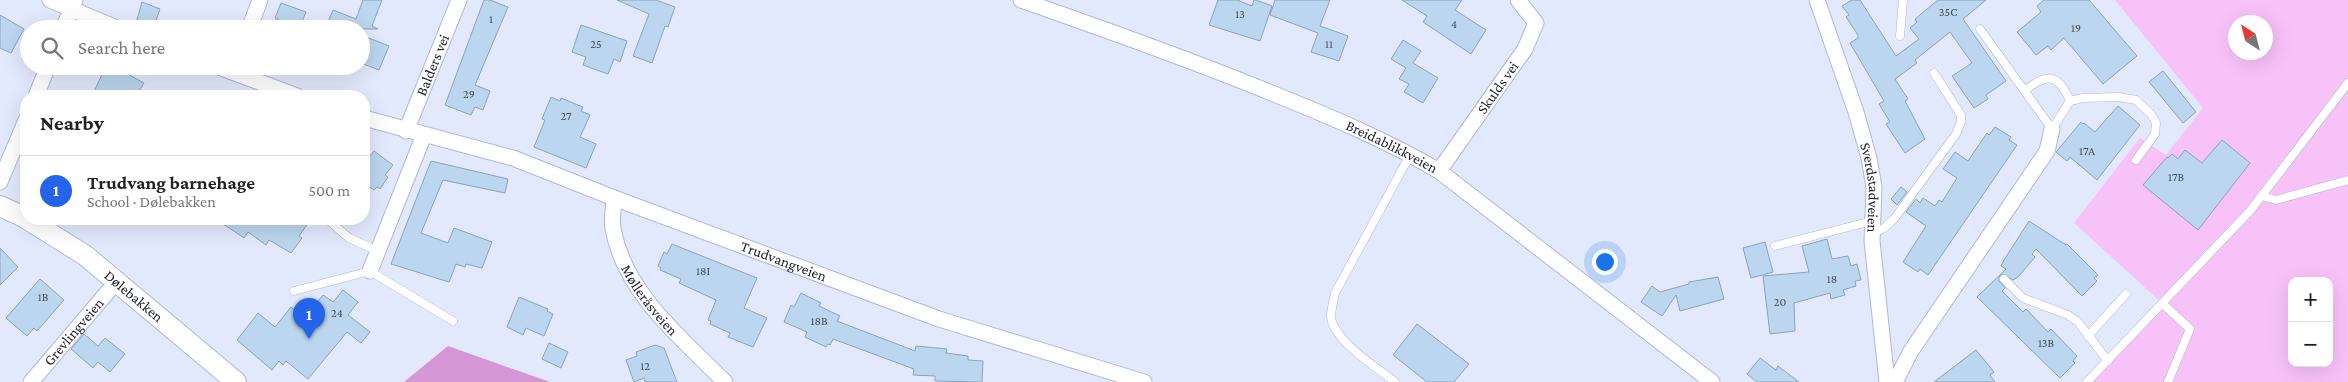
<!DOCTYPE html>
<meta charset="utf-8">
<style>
body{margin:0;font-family:"Crimson Pro",serif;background:#f6f6f6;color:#222}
.controls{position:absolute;right:15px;bottom:15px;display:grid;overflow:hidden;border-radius:10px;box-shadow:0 5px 20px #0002}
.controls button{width:45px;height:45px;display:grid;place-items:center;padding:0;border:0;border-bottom:1px solid #e0e0e0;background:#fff;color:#222;font:25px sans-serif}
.compass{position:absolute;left:2228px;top:15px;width:45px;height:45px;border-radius:50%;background:#fff;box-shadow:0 5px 20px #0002;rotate:324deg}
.you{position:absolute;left:1604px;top:261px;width:18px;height:18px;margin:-12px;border:4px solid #fff;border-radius:50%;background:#1a73e8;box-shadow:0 0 0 8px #1a73e833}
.badge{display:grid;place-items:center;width:32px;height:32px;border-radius:50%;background:#2563eb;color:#fff;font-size:16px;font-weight:700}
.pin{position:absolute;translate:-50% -41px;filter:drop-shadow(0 1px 2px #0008)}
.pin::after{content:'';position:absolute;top:26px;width:18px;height:15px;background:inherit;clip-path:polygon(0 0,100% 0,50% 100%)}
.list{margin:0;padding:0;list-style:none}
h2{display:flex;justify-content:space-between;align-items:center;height:65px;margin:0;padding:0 20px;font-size:21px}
h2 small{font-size:16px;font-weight:400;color:#767676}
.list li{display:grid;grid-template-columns:32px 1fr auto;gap:15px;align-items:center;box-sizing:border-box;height:70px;padding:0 20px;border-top:1px solid #e0e0e0}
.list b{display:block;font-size:19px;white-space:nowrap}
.list p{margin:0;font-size:16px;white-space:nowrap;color:#767676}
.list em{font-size:16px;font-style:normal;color:#767676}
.icon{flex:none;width:28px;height:28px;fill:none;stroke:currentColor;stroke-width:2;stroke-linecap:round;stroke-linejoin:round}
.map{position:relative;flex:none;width:2348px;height:382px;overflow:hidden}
.search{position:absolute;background:#fff;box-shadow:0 5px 20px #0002;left:20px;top:20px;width:350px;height:55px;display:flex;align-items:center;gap:12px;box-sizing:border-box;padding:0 18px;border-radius:28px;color:#767676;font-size:19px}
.panel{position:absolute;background:#fff;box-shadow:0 5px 20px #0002;left:20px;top:90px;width:350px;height:135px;border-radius:20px}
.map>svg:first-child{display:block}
.green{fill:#f7c2f8;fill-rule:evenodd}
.forest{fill:#d596d6}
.building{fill:#bbd6ee;stroke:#89a3ba}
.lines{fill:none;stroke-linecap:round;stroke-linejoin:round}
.lane-casing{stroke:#aeb8d6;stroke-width:9}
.street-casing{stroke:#aeb8d6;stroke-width:17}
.secondary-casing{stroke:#aeb8d6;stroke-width:22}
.lane{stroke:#fff;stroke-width:8}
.street{stroke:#fff;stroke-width:15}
.secondary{stroke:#fff;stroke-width:20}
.labels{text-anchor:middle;stroke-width:5;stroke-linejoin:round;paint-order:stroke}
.number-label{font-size:12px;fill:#444d5c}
.street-label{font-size:15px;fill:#1c1f2b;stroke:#e3e9fd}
</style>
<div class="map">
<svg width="2348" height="382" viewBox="0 0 2348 382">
<rect width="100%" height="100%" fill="#e3e9fd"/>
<path class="green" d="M2115,0H2348V382H2086L2162,303L2074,223L2140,138L2166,155L2203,108ZM2236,22H2266V52H2236ZM2292,281H2329V363H2292Z"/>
<path class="forest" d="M448,346L550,382H404Z"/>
<path class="building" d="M363,0H382L372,26L378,29H325L333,10L356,19Z
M484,0H490L508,7L475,85L490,91L483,110L475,107L471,115L445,105Z
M617,0H656L675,7L668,27L665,26L652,63L633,56L649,14Z
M1218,0H1237L1252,6L1254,0H1256L1272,6L1260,41L1209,25Z
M1275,0H1330L1320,26L1348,36L1339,61L1311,52L1318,33L1270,15Z
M1402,0H1462L1455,10L1486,30L1471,54L1423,22L1427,16Z
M1852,0H1860L1896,56L1919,39L1910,28L1917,22L1915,19L1938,0H1986L1963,19L2006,81L1986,95L1988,99L1974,108L1952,76L1972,63L1950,32L1915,60L1917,63L1895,79L1908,99L1905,101L1925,139L1905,153L1886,124L1890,122L1879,104L1884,101L1850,43L1858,38V35L1846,17L1849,15L1842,6Z
M2044,0H2089L2137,56L2103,84L2064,38L2051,50L2048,46L2036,55L2017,32L2041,12L2037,6Z
M142,2L160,9L154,26L137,20Z
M281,3L306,12L299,29H276L279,20L275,18Z
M0,15L24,29L11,53L0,48Z
M581,25L627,41L620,62L614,59L608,74L583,65L586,57L572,52Z
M361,35L389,46L379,70L361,63Z
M1403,40L1421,51L1413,63L1438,78L1423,103L1404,92L1409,84L1399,79L1406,68L1391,59Z
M106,66H113L144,83L136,96H92Z
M2163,71L2196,112L2183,123L2149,82Z
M551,97L560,101L561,98L583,107L581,111L590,115L580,137L596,144L586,168L534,147L545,120L542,119Z
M2118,106L2140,125L2097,180L2070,157L2067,161L2056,152L2081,122L2083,124L2084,123L2095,132Z
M1995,127L2011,137L2009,140L2017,145L1928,275L1920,269L1918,272L1903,262L1926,226L1906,212L1916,199L1920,203L1923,198L1935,206L1939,200L1942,202L1957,178L1943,169L1955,152L1968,161L1987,133L1989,135Z
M2222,140L2250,163L2198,230L2143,185L2167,157L2168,158L2172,154L2178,159L2185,150L2202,163Z
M374,151L393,165L385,175L388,177L380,189L377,187L374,190L364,183V152L370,156Z
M431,161L508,179L505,193L443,180L421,233L448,243L454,228L492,242L482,268L466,264L465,267L456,264L449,282L391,264Z
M1901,187L1907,192L1897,205L1891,199Z
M216,219H311L299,236L302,238L291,253L269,240L266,245L248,232L244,238Z
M2029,221L2066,245L2067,244L2098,275L2094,278L2097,281L2082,296L2036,249L2032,254L2035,257L2018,277L2013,280L2003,274L1999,277V281L2005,288L2002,291L2023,312L2026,309L2048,332L2051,329L2077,356L2073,361L2075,363L2060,378L1977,297L2006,269L2001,266L2004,260Z
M1827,239L1832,259L1848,256L1851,266L1857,264L1861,280L1855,281L1856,286L1843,290L1845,295L1831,299L1830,293L1794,303L1795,331L1770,334L1763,276L1809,272L1802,246Z
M1765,242L1773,272L1751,278L1743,248Z
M672,244L757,278L744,308L767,318L753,347L728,337L730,333L710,324L711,321L708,320L716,300L679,283L681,279L660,270L661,268L658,266L664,252L667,254Z
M0,248L18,267L0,285Z
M1718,277L1724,299L1680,311L1676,295L1662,316L1641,302L1652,286L1660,292L1689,284V282Z
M40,279L64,300L37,331L34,328L27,336L6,318Z
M343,290L358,302L348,315L370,332L361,343L347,332L308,379L286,361L283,365L279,361L272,370L237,340L258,313L275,327L291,307L304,318L323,295L333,302Z
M801,293L821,303L819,306L840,316L837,321L915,351L916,346L947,349L946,353L968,356V360L983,361L982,382L935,381V376L913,375L914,369L833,339L830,345L828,344L826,347L805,337L807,332L784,322L791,305L794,307Z
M519,297L548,309L547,311L553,314L544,336L526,328L523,335L507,327Z
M1417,324L1469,364L1454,382H1427L1393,355Z
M84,334L98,346L105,338L125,354L110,372L98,362L93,368L71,349Z
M549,343L568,352L561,368L542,359Z
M655,345L664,348L677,382H645L644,378L634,382L626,360L637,356L636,352Z
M1976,350L1994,372L1990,375L1995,382H1934Z
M1760,358L1776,370L1778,366L1799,382H1757L1747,374Z"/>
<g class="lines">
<defs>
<path id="lane" d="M1980,29L2052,129L2070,101L2083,98L2119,97L2136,100L2151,114L2156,123L2155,134L2136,160
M1900,36L1903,0
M2024,91C2047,73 2058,73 2070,101
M2262,196L2276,200L2348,180
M327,219L349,238L378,251
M1872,234L1884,228L1894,219L1956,134L1961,122V115L1934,73
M1775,246L1872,221
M2004,279L2023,298L2068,315L2078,322L2108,361
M294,291L370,271L453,321
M2162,303L2190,329L2168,382
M2088,336L2126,294
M1395,382C1378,368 1332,340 1331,316C1331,309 1334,300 1335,293L1410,155
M2087,382L2250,211L2348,83"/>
<g id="street">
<path d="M50,0L119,29"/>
<path id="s1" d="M1021,0C1106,30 1191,60 1274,94C1331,117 1386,140 1439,171L1712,382"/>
<path id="s2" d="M1817,0L1856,112L1869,158L1874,187L1872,241L1887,382"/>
<path d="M63,29L75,0"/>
<path d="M249,29L260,0"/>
<path d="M216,66L297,96"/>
<path d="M36,96L48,66"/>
<path id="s3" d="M364,118L513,158L614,198L939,319L1144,382"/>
<path id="s4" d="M406,131L459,0"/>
<path id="s5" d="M1439,171L1525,49L1536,23L1518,0"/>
<path d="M0,182L26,120"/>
<path id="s6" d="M614,198C614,208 611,219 613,229C625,293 681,338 725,382"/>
<path d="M370,271L424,135"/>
<path id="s7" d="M31,382L117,281"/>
<path d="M1895,382L1911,351L2047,151L2052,129"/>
</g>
<g id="secondary">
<path d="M0,206L26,218"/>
<path id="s8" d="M27,219L86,256L236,382"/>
</g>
</defs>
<use href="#lane" class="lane-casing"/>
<use href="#street" class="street-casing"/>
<use href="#secondary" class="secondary-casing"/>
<use href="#lane" class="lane"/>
<use href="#street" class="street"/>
<use href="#secondary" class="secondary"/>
</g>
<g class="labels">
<g class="number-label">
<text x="1948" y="16">35C</text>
<text x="1240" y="18">13</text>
<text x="491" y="23">1</text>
<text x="1454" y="28">4</text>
<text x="2076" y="32">19</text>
<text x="596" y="48">25</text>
<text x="1329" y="48">11</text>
<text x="469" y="98">29</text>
<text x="566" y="120">27</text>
<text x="2087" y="155">17A</text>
<text x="2176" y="181">17B</text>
<text x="703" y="275">18I</text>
<text x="1832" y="283">18</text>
<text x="43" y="301">1B</text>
<text x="1780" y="306">20</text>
<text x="337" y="317">24</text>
<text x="819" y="325">18B</text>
<text x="2046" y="347">13B</text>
<text x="645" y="370">12</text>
</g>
<g class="street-label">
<text dy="5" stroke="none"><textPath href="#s4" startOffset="71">Balders vei</textPath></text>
<text dy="5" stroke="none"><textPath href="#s5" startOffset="102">Skulds vei</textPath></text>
<text dy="5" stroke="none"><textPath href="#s1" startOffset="399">Breidablikkveien</textPath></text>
<text dy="5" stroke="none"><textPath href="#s2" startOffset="196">Sverdstadveien</textPath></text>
<text dy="5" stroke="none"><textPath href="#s3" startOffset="444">Trudvangveien</textPath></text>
<text dy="5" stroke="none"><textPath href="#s8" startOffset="132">Dølebakken</textPath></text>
<text dy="5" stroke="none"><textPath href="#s6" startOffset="112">Mølleråsveien</textPath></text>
<text dy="5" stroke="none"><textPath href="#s7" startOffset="66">Grevlingveien</textPath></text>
</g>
</g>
</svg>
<div class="controls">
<button>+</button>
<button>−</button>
</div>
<svg class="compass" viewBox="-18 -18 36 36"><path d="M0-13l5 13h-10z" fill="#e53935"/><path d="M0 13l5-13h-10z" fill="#767676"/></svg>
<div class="you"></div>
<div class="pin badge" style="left:309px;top:339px">1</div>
<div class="search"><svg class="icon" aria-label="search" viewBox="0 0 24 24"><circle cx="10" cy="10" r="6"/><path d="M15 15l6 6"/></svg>Search here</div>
<section class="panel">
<h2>Nearby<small></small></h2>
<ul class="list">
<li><span class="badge">1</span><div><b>Trudvang barnehage</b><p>School · Dølebakken</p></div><em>500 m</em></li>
</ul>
</section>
</div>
